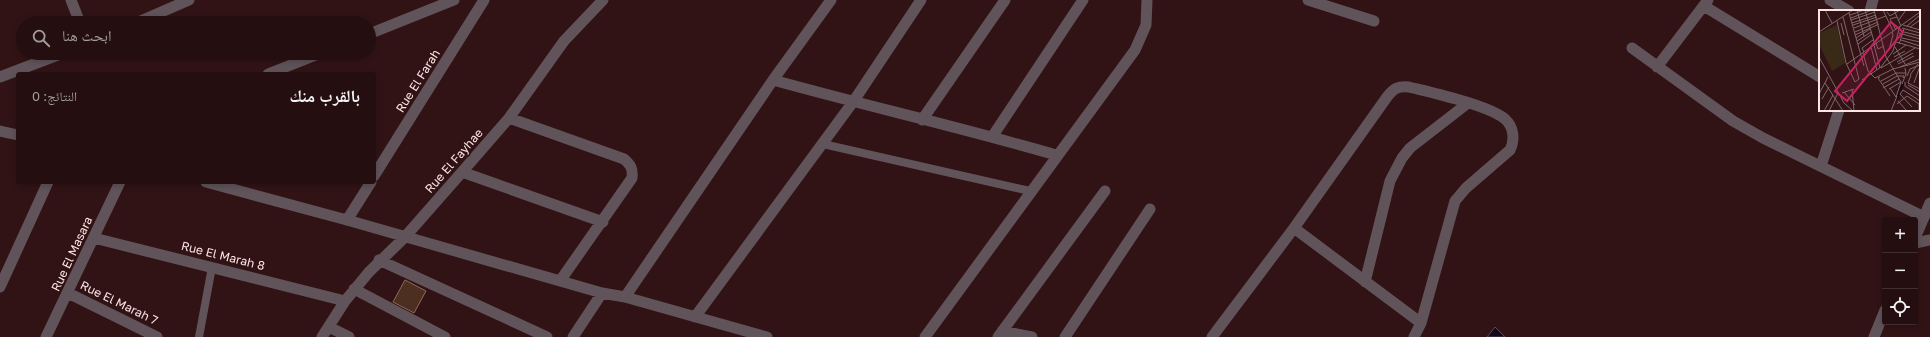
<!DOCTYPE html>
<html lang="ar">
<meta charset="utf-8">
<style>
body{margin:0;font-family:"Golos Text","Noto Naskh Arabic",sans-serif;background:#2d1719;color:#f1f3f6;direction:rtl}
.controls{position:absolute;right:12px;bottom:12px;display:grid;overflow:hidden;border-radius:4px;box-shadow:0 2px 6px #0003}
.controls button{width:36px;height:36px;display:grid;place-items:center;padding:0;border:0;border-bottom:1px solid #422e30;background:#250e10;color:#f1f3f6;font:20px sans-serif}
.list{margin:0;padding:0;list-style:none}
h2{display:flex;justify-content:space-between;align-items:center;height:52px;margin:0;padding:0 16px;font-size:17px}
h2 small{font-size:13px;font-weight:400;color:#a39c9f}
.icon{flex:none;width:22px;height:22px;fill:none;stroke:currentColor;stroke-width:2;stroke-linecap:round;stroke-linejoin:round}
.map{position:relative;flex:none;width:1930px;height:337px;overflow:hidden;direction:ltr}
.search{position:absolute;background:#250e10;box-shadow:0 2px 6px #0003;left:16px;top:16px;width:360px;height:44px;display:flex;align-items:center;gap:10px;box-sizing:border-box;padding:0 14px;border-radius:22px;color:#a39c9f;font-size:15px}
.panel{position:absolute;background:#250e10;box-shadow:0 2px 6px #0003;left:16px;top:72px;width:360px;height:112px;border-radius:4px;direction:rtl}
.map>svg:first-child{display:block}
.water{fill:#140719;stroke:#5a4a56}
.building{fill:#4d2f21;stroke:#8d6a5b}
.lines{fill:none;stroke-linecap:round;stroke-linejoin:round}
.service{stroke:#60545a;stroke-width:8}
.minor{stroke:#60545a;stroke-width:11}
.tertiary{stroke:#60545a;stroke-width:11}
.labels{text-anchor:middle;stroke-width:3.5;stroke-linejoin:round;paint-order:stroke}
.street-label{font-size:12px;fill:#fce5e5;stroke:#311315}
.inset-river{fill:none;stroke:#140719;stroke-width:2}
.inset-road{fill:none;stroke:#826768;stroke-width:1}
.view{fill:#c52262;fill-opacity:0.15;stroke:#c52262;stroke-width:2}
.inset-edge{fill:none;stroke:#fce5e5;stroke-width:2}
</style>
<div class="map">
<svg width="1930" height="337" viewBox="0 0 1930 337">
<rect width="100%" height="100%" fill="#311315"/>
<path class="water" d="M1495,327L1505,337H1487Z"/>
<path class="building" d="M405,280L426,291L414,313L393,302Z"/>
<g class="lines">
<path class="service" d="M823,144L1030,191
M199,337L212,267"/>
<path class="minor" d="M71,0L80,23
M1308,0L1374,21
M1830,0L1849,11
M1704,6L1820,77
M1870,11L1873,0
M136,23L189,0
M369,34L454,0
M1632,48L1733,121L1763,138L1924,217
M1657,67L1708,0
M268,74L321,53
M0,77L63,53
M773,80C867,106 963,128 1056,155
M509,118L624,159C631,165 633,169 632,178L560,281
M922,120L1005,0
M0,131L18,135
M992,137L1083,0
M1821,166L1839,110
M462,172L603,222
M374,176L484,0
M206,182L347,220L602,293L625,297L767,337
M347,220L371,182
M1294,228L1421,323
M94,238L345,301
M1915,243L1930,240
M379,260L547,337
M1365,282L1390,181L1402,158L1410,148L1468,103
M0,287L48,182
M354,289L445,337
M68,293L157,337
M625,297L773,80L831,0
M695,317L853,102L921,0
M329,327L349,337
M1002,331L1032,337
M46,337L120,182
M322,337L345,301L369,272L404,238L462,172L509,118L564,41L603,0
M573,337L602,293
M925,337L1135,50L1146,25L1147,0
M998,337L1105,191
M1065,337L1150,209
M1212,337L1294,228L1387,97C1394,88 1398,86 1409,87C1433,93 1488,105 1505,119C1514,127 1515,140 1510,150L1466,188L1455,201L1421,323L1414,337"/>
<path class="tertiary" d="M1915,238L1930,203
M1874,337L1885,310"/>
</g>
<g class="labels">
<g class="street-label">
<text transform="translate(418 81) rotate(-58)" y="4">Rue El Farah</text>
<text transform="translate(454 161) rotate(-49)" y="4">Rue El Fayhae</text>
<text transform="translate(72 254) rotate(-65)" y="4">Rue El Masara</text>
<text transform="translate(223 256) rotate(14)" y="4">Rue El Marah 8</text>
<text transform="translate(119 303) rotate(26)" y="4">Rue El Marah 7</text>
</g>
</g>
<g transform="translate(1819 10)">
<rect width="101" height="101" fill="#311315"/>
<path d="M18,15L26,53L13,61L0,34V23Z" fill="#382a17"/>
<path class="inset-river" d="M78,89L85,72"/>
<path class="inset-road" d="M6,0L13,13M38,0L45,26M46,0L56,35M55,0L67,47L82,72L77,87L71,78M64,0L74,21M75,0L82,16M68,2L71,6L81,0M30,3L45,56M31,5L45,0M32,8L53,0M32,10L56,2M18,11L27,53L36,72L40,69L24,7M79,11L87,0M22,13L25,25M33,13L57,5M34,15L58,7M84,15L101,20M88,16L101,5M91,17L101,10M35,18L67,6M83,18L101,23M77,20L71,9L78,7M0,22L34,0M36,22L59,12M85,22L101,26M80,23L101,29M36,25L60,14M37,28L51,19M83,28L101,32M82,30L101,36M38,31L52,22M77,32L101,39M57,33L59,39L65,36M39,34L53,24M80,34L85,19M55,35L61,58M52,37L58,60M76,37L86,54M70,40L74,25L73,22M45,42L43,38L54,30M44,43L49,61L56,68L74,59L101,52M74,44L87,35M0,47L25,93L34,101M75,47L86,41M78,52L94,43M28,54L101,2M79,54L95,46M81,57L101,49M62,58L96,38M91,65L99,54M92,65L89,73L101,79M88,66L91,59L101,55M61,67L59,68L71,86M43,70L62,57L74,41L81,16M62,71L77,63H87M86,72V76L101,86M6,73L24,101M95,73L101,56M64,74L78,66H85L84,68M83,74L87,64L86,58M89,75L101,82M64,78L80,69M33,79L35,101M70,79L82,72M84,80L81,84L93,97M84,80L101,91M25,82L36,95M23,83L35,79M0,84L9,67M3,89L10,77M79,91L87,100M78,94L88,86L100,94V101M5,101L14,85M10,101L19,83M72,101L78,86"/>
<path class="view" d="M72,12L84,22L28,91L16,81Z"/>
<rect width="101" height="101" class="inset-edge"/>
</g>
</svg>
<div class="controls">
<button>+</button>
<button>−</button>
<button><svg class="icon" aria-label="locate" viewBox="0 0 24 24"><circle cx="12" cy="12" r="6"/><path d="M12 2v4M12 18v4M2 12h4M18 12h4"/></svg></button>
</div>
<div class="search"><svg class="icon" aria-label="search" viewBox="0 0 24 24"><circle cx="10" cy="10" r="6"/><path d="M15 15l6 6"/></svg>ابحث هنا</div>
<section class="panel">
<h2>بالقرب منك<small>النتائج: 0</small></h2>
<ul class="list">
</ul>
</section>
</div>
